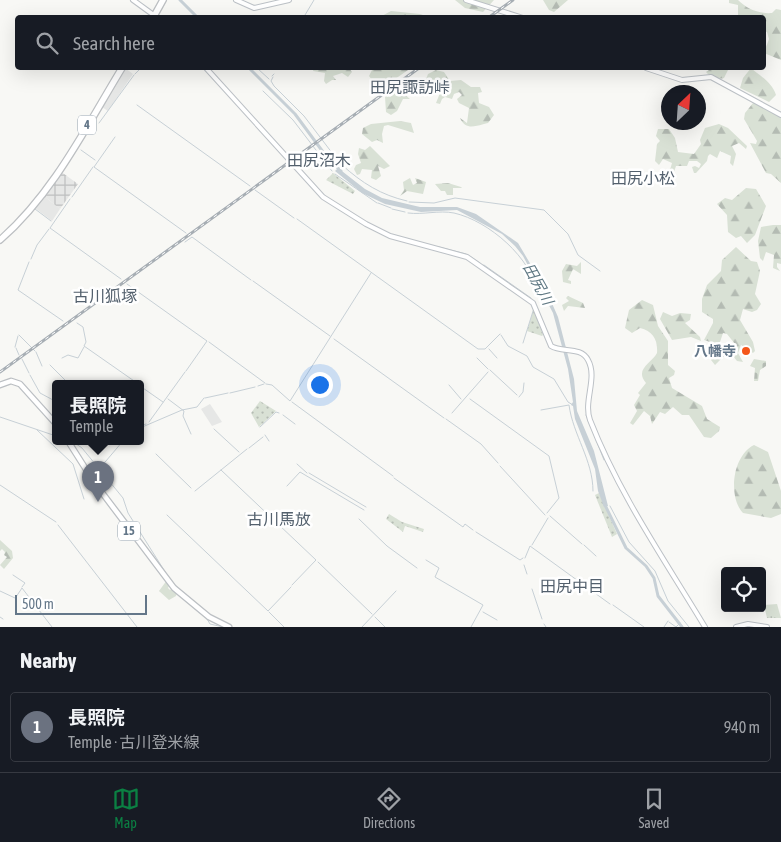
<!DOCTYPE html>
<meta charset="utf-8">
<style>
body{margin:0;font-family:"Asap Condensed","Noto Sans JP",sans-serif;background:#20242c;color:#f1f3f6}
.controls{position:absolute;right:15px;bottom:15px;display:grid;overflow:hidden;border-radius:5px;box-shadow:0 5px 20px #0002}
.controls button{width:45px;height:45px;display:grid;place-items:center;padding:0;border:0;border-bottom:1px solid #363941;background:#171b24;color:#f1f3f6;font:25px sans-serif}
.compass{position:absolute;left:661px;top:85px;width:45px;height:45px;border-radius:50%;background:#171b24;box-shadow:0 5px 20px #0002;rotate:25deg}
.scale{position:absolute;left:15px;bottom:12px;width:132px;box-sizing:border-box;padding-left:5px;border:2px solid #647789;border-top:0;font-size:14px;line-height:18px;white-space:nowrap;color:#647789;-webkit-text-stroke:4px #fff;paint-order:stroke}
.you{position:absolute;left:319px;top:384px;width:18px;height:18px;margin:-12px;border:4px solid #fff;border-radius:50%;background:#1a73e8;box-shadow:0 0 0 8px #1a73e833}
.badge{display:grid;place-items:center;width:32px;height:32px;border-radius:50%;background:#0b8043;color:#fff;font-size:16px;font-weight:700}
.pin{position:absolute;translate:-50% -41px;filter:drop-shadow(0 1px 2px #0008)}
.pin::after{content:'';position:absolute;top:26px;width:18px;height:15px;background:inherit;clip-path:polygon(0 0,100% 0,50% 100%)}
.popup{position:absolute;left:52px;top:380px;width:92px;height:65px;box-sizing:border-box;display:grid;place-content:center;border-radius:5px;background:#171b24;filter:drop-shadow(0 1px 4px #0005);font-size:16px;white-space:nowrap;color:#9ea1a6}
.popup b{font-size:19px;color:#f1f3f6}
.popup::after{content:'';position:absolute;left:50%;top:100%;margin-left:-10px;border:10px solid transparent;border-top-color:#171b24}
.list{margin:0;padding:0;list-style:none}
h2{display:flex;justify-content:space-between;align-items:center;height:65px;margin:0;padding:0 20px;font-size:21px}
h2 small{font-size:16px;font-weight:400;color:#9ea1a6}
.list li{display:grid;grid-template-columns:32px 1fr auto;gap:15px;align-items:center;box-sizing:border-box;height:70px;margin:0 10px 10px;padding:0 10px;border:1px solid #363941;border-radius:5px}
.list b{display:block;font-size:19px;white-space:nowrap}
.list p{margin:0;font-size:16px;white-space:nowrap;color:#9ea1a6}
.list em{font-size:16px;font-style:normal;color:#9ea1a6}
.icon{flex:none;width:28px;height:28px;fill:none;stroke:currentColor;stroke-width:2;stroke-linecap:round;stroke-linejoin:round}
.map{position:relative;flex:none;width:781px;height:627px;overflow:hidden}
.search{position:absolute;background:#171b24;box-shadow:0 5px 20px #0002;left:15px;right:15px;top:15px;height:55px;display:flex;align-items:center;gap:12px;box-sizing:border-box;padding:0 18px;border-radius:5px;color:#9ea1a6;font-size:19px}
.sheet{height:145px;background:#171b24}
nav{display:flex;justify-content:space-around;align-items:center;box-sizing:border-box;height:70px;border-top:1px solid #363941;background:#171b24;font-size:14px;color:#9ea1a6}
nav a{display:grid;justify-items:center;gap:2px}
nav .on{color:#0b8043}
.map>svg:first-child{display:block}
.built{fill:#e6e7e6}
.industrial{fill:url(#industrial-grid)}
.grass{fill:url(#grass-dots)}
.forest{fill:url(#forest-firs)}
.cemetery{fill:url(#cemetery-stones)}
.park{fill:url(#park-tufts)}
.water{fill:#c7d0d6}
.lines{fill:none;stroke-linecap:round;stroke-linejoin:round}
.stream{stroke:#c7d0d6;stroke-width:1}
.river{stroke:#c7d0d6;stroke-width:3}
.secondary-casing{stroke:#bcc1c6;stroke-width:6}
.primary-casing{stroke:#bbbfc3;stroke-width:7}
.highway-casing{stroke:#bcbfc2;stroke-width:8}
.secondary{stroke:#fff;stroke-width:4}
.primary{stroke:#fff;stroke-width:4.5}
.highway{stroke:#fff;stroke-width:5.5}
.rail-casing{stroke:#a7aeb4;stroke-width:3}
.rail{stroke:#fff;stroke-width:1;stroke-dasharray:4;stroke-linecap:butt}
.poi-dot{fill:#f45619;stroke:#fff;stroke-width:2}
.labels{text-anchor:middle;stroke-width:5;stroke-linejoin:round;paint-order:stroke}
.shield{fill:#fff;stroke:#92a0ac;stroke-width:1}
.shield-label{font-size:12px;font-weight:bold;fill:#647789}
.poi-label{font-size:14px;font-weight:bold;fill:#647789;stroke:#fff;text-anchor:end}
.water-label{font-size:15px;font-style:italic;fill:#607984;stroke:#fff}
.quarter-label{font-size:16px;fill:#53606d;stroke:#fff}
</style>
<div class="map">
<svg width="781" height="627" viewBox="0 0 781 627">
<defs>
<pattern id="industrial-grid" width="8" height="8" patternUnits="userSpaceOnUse" patternTransform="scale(1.25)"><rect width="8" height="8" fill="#e6e7e6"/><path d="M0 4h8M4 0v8" fill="none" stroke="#bec0c0"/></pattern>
<pattern id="grass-dots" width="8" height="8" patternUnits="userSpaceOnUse" patternTransform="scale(1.25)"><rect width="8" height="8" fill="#d9e1d5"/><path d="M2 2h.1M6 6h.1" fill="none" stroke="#b4bbb3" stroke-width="1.8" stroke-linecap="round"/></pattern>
<pattern id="forest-firs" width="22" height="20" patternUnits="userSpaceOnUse" patternTransform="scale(1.25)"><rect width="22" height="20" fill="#d9e1d5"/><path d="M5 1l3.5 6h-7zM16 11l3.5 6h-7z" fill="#b4bbb3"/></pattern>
<pattern id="cemetery-stones" width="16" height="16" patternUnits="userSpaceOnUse" patternTransform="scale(1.25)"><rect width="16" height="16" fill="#d9e1d5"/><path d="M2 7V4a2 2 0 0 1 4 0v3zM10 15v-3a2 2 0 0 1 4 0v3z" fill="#b4bbb3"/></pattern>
<pattern id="park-tufts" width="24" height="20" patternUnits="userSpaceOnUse" patternTransform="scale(1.25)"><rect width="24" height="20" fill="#d9e1d5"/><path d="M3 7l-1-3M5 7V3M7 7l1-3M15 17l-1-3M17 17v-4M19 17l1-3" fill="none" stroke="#b4bbb3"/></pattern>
</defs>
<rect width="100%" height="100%" fill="#f8f8f5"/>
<path class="built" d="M125,68L133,74L108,111L102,107Z
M44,196L60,209L52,221L35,208Z
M210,404L222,422L212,426L201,409Z"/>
<path class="industrial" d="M60,171L78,184L60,209L44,196Z"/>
<path class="grass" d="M333,173L355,191L353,194L326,180Z
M534,308L543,335L542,336L527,331Z
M260,401L276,411L259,427L251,413Z
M599,493L617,534L612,537L595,495Z
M389,514L402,522L424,529L423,532L405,526L403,532L386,519Z"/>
<path class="forest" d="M455,0H494L483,12L465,8Z
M543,0H568L554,12L549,10Z
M729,0H738C747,9 759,14 772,13L776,9L781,10V60L764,53L769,39L767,32L764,31V18L738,17V5L729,3Z
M391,11L420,14L429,17H380Z
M314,68H349L352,72L348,77L342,73L333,76L336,80H332L326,84L324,81L325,73L313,71Z
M368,68H411L382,88L381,84L375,88L371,85L372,80L369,76L372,70Z
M712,68H729L724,78C719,80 709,76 706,72Z
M751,68C760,76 772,82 776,95L769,102L740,88L743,78Z
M436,70L444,72L450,81L461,80L471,87H480L482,92L478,93L479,103L489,107L494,115L488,123C478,125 466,132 460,118L467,123L469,108L459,103L457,99L462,95L459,92L454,94L452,99L445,97L442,99L440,104L436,103L440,93L427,84L422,90L428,74Z
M392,91L403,93L410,99H403L397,111L391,115L386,112L385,97Z
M749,100L781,117V183L771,174L766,173L750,143L756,144L757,141L744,119L745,113L753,103Z
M400,121L411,123L414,133L388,125L384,126L382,134L383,143L377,140L372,142L362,134L363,128L371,124Z
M719,124L728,128L747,146L746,149L739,143L732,146L736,154L733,166L730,163L731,156L720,151L717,158L710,154L708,156L707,161L696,173H694L692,167L695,166L699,168L701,164L697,161H689L687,166H676L674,172L670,170L672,163L663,159L659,165L655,161L657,144L660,141L656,136L658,129H669L675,138L678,152L694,154L701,144L700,140L705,128Z
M370,146L390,166L384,169L378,166L381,176L376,180L371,178L372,170L362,169L360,174L357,175L354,169L356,165L361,163L358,154L359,148L365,150Z
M410,178L413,185L417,183L415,178L426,182L423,194L407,191L400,196L404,190L403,182Z
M448,183L461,187L462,188H453V195H447L445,191H441L435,184Z
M746,188L756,189L766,206L755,235L747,243L741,236L736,238L728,232L727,215L717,204L725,198L732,200Z
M773,225H781V264L777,263V267L780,271L773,268L774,255L766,252L763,261L760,258L758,241L761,227Z
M736,247L751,261L757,262L760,271L755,294L761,304L757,310L752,312L743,309L740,320L753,342L755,351L753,353L741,345L738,353L743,362L737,361L733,356L726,354L715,365L711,360L715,345L721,344L730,349L735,344L727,334L723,333L720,342L713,343L704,340L713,323V319L702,312V299L707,285L721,271L722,260Z
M581,262V274L573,269L568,280L571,281V284L563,282L562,271L566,264L577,266Z
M568,296L583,303L585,308L568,306L564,311L562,305L569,301L566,298Z
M642,300L653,305L658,326L668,341V365L675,371L674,375L669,378L672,388L702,406L707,419L720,427L719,431L711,438L704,437L689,415H682L673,407L665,414L660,412L652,424L650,416L644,411L633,425L630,423L637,411L634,405L640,395L638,393L646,383C634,369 652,363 657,353C658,340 653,331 640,328L632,333L625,328L629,310Z
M663,312L672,316L680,313L691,314L690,320L685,323L700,337L701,341L691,337L672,340L660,319Z
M754,445L768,452L781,491V514L771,518L743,513C728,497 732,456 754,445Z
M0,540L12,551L13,558L4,569L0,565L7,557L4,555L5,552L2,549L0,551Z
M167,580L170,584L168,588L170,590L173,587L177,592L176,596L169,600L159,591Z"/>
<path class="cemetery" d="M754,359L766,361V366L760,370L758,381H754L755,368L750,366Z"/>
<path class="park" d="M777,604L781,618H767L764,605Z"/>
<path class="water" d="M338,168L365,189L382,198L420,207H457L476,214L518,243L547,292L558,317L574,379L577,411L594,451L608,506L604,507L598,491L595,469L575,419L573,406L571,405L573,402L568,369L553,313L523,256L515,246L502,234L457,210L421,212L385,204L362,193L335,171Z"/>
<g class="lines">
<path class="stream" d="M305,15L314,0
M302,18L303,16
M257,68L269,79
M279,69L280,68
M135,74L141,68
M272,76L274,74
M273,77L271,81L274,86L304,116L339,162
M263,91L293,120L332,171
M137,105L250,186
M99,123L134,75
M115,137L94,167L186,233
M81,150L95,160
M342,165C362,183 381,195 407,201
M335,174L377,203
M255,190L294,218
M72,197L93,167
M70,199L50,228L121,279
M409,202L434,203L455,198L544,210L568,234L578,255L600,271
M378,203L391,208
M35,209L51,221
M392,209L405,212
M408,213C423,215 439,210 454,213C489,221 532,258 538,294
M297,219L478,349H485L500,334
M185,242L192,237L251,280
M439,247L466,254
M468,255L480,263
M31,259L37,245L49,229
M29,262L18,290L63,321
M484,265L531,298
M253,281L330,336
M127,284L207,341L186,371
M77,323L83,327L86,342L84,346L137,383
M19,335L35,351
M501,335L508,346L527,356L533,367L554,379L568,402L573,405
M334,339L444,418
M209,342L265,383
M523,343L534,308
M15,347L18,336
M16,348L19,355
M489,349L497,358
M36,352L42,366
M62,358L68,355L78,358L84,347
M477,358L488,369
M22,359L29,373
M50,365L66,381
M490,370L517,395
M30,375L40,393L53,400
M266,384L272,385L290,401L371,273
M449,385L461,399
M140,386L163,402
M258,386L264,384
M230,393L255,387
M519,397L523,392L524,383
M205,398L228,393
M168,399L184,411L183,416L191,434
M470,399L549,456L559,498L547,513
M55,401H56
M292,402L393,476
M541,410L569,405C573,435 593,460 593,491
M452,413L488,372
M283,415L295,424
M586,415L588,420
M0,417L56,436
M446,419L481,444L498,463
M149,422L185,372
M140,426L146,424
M260,427L276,412L279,413
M140,428L182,410L197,407L204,398
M214,429L239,452
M37,430L73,464L84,499
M265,435L269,441
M595,437L604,460
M72,441L82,448L123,498L128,513L169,578
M249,448L263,437
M156,454L191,488
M297,464L307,473
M500,466L545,515
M100,468L123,441
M221,470L316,560L292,585
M309,473L366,507
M394,478L463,527L465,524L473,530
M0,485L56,522
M287,486L300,472L364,510
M195,491L247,449
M610,506L629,542L655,571L668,601L689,627
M167,515L268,611L291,587
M550,516L582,544
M359,519L387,546L417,568
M58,525L137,627
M476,532L520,560L523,558
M532,545L548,518
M584,545L596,556
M525,558L530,546L610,604
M426,560L439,568L435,577L483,605L471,627
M318,562L372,614
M524,565L527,574
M13,575L25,583L22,587
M173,583L179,589
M532,589L542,619
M0,591L15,598
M16,597L22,588L52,627
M193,601L200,607
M613,605L644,627
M269,612L284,627
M483,612L497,620
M0,617L3,619
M375,617L385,627
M207,619L210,624L223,627
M669,622L676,627L680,623
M544,624L546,627
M362,627L396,591
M664,627L668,621"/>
<path class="river" d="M180,0L198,18
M249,68L295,114L326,156L341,171
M604,503L626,548L646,566L654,578L658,596L682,627"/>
<defs>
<path id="secondary" d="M133,0L155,16
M236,0L254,8L289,0
M466,0L523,18
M206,68L323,197L366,224L390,236L467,257L533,303L551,346C562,353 581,346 588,360C598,378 583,401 590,420C619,494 664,559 705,627
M646,68L682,80L711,77L781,115
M736,627L748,624L767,627"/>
<path id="primary" d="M0,385L11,381L20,384L56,424
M68,441L94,482L174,588L209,617L229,627"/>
<path id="highway" d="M153,18L163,0
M0,240C53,194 86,127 122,68"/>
</defs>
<use href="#secondary" class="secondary-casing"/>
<use href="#primary" class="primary-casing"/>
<use href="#highway" class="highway-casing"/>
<use href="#secondary" class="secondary"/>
<use href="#primary" class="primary"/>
<use href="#highway" class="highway"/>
<defs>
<path id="rail" d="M488,18L513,0
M0,372L419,68"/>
</defs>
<use href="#rail" class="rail-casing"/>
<use href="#rail" class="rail"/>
</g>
<circle class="poi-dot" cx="746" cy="351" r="5"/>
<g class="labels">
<g class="shield">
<rect x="78" y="115.5" width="18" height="19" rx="4"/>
<rect x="118" y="521.5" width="22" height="19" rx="4"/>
</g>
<g class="shield-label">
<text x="87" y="129">4</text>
<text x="129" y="535">15</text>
</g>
<g class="poi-label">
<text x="736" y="356">八幡寺</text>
</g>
<g class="water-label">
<text transform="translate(538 284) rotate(61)" y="5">田尻川</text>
</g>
<g class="quarter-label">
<text x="410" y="93">田尻諏訪峠</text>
<text x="319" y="166">田尻沼木</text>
<text x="643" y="184">田尻小松</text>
<text x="105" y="302">古川狐塚</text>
<text x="279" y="525">古川馬放</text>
<text x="572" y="592">田尻中目</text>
</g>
</g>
</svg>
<div class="controls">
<button><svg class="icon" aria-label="locate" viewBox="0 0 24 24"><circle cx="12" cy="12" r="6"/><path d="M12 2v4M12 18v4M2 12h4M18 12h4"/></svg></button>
</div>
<svg class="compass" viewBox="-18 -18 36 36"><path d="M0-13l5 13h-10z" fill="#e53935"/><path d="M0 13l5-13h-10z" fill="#9ea1a6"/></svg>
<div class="scale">500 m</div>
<div class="you"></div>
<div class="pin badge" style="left:98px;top:502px;background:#6b7280">1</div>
<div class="popup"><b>長照院</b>Temple</div>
<div class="search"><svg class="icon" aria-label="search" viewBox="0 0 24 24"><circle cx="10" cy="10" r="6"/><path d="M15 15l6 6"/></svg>Search here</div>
</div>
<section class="sheet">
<h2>Nearby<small></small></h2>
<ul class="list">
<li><span class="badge" style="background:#6b7280">1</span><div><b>長照院</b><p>Temple · 古川登米線</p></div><em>940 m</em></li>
</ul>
</section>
<nav>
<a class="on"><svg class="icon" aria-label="map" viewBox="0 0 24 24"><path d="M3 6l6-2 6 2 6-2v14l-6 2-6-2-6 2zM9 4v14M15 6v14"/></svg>Map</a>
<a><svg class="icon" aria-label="directions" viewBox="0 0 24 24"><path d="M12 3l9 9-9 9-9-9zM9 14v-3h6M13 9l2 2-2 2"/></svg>Directions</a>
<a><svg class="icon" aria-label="saved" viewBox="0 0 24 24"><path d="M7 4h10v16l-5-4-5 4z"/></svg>Saved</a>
</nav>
